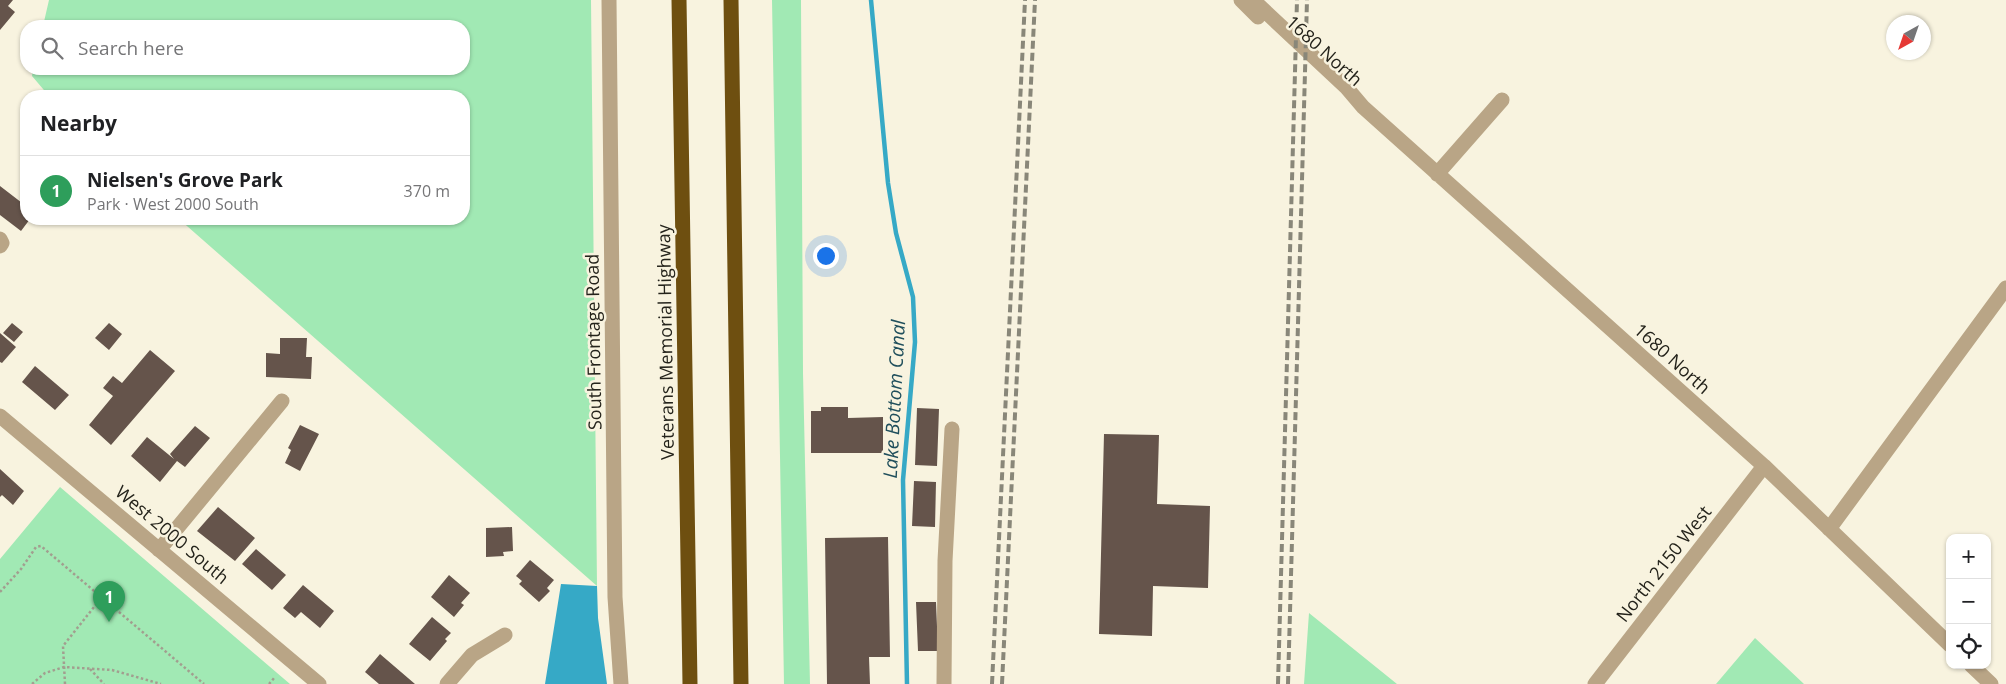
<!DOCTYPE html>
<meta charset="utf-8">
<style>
body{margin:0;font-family:"Open Sans",sans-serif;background:#f6f6f6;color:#202124}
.controls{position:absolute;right:15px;bottom:15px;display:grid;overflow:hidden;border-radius:10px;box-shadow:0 1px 4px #0004}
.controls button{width:45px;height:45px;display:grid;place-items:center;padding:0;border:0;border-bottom:1px solid #e0e0e0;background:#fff;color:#202124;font:25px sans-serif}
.compass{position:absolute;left:1886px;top:15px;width:45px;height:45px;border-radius:50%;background:#fff;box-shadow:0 1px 4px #0004;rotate:220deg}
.you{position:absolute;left:825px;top:255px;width:18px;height:18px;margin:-12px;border:4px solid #fff;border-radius:50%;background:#1a73e8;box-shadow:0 0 0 8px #1a73e833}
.badge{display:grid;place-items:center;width:32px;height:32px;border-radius:50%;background:#9459d0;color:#fff;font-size:16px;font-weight:700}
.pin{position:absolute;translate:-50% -41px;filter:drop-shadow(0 1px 2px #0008)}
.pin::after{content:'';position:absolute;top:26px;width:18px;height:15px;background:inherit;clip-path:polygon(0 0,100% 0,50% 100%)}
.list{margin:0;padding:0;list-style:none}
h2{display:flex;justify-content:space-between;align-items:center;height:65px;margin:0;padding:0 20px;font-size:21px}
h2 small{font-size:16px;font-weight:400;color:#757577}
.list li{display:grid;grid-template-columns:32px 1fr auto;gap:15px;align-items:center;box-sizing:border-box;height:70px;padding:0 20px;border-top:1px solid #e0e0e0}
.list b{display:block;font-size:19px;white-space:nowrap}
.list p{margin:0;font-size:16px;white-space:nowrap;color:#757577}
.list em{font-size:16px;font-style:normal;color:#757577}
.icon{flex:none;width:28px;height:28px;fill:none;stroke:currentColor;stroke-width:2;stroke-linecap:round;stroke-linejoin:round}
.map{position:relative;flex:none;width:2006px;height:684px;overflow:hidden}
.search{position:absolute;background:#fff;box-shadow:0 1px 4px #0004;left:20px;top:20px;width:450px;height:55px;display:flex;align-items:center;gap:12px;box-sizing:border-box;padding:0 18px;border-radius:20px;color:#757577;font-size:19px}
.panel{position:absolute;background:#fff;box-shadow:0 1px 4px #0004;left:20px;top:90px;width:450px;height:135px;border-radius:20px}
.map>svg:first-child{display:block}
.green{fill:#a1e9b4}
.water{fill:#36a9c6}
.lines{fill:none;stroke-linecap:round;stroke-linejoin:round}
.stream{stroke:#36a9c6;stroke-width:4.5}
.building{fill:#65544b}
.path{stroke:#a29e8f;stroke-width:2.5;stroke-dasharray:2.5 2.5;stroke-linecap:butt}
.minor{stroke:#b9a586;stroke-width:15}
.highway{stroke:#6e4f10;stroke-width:15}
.rail{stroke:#898779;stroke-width:4;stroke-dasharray:8 4;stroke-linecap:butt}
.labels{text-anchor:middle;stroke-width:5;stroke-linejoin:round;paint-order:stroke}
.street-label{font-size:18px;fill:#24231b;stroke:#f8f3df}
.water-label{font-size:19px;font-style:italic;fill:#204f5c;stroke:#f8f3df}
</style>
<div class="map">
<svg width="2006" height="684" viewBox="0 0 2006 684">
<rect width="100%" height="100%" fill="#f8f3df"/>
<path class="green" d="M49,0H591L597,586L179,219H464V96H49L32,76L33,69H464V26H43Z
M772,0H801L803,373L810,684H784Z
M60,487L290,684H0V559Z
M1309,613L1397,684H1304Z
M1755,638L1804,684H1716Z"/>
<path class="water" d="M561,584L597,586L598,618L607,684H545Z"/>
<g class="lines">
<path class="stream" d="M871,0L888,183L896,233L913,297L915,342L903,480L907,684"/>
</g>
<path class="building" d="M0,0H13L8,6L15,12L0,30Z
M0,186L26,206V219H30L21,231L0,215Z
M12,323L23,332L14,342L3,333Z
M109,323L122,334L109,350L95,338Z
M0,333L16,347L2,363L0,362Z
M280,338H307L306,357H312L311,379L266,377V353L280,354Z
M150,350L175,371L111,445L89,425L113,396L103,388L113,376L122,383Z
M35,366L69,395L55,410L22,382Z
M821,407H848V418L883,417V453H811V411H821Z
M917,408L939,409L937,466L915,465Z
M300,425L319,434L300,471L285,463L291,450L288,448Z
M195,426L210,438L185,467L177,461L160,482L131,456L147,437L174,459L170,454Z
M1104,434L1159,435L1157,504L1210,506L1208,588L1153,586L1152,636L1099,634Z
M0,469L24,491L13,505L2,495L0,497Z
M914,481L936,482L935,527L912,526Z
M218,507L255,538L235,561L197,531Z
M512,527L513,551L503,552L504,556L486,557V528Z
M888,537L890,657H869L870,684H827L825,538Z
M256,549L286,575L272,590L242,564Z
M530,560L554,580L547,588L550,591L539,602L519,584L522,581L516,576Z
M449,575L470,593L461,603L464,605L454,617L431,597Z
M303,585L334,611L320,628L301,612L295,618L283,608Z
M916,602H936L938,651H918Z
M432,617L451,633L445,639L447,641L430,661L409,644Z
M380,654L415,684H379L365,672Z"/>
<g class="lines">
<path class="path" d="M0,592L21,569L36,547L41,546L204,684
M90,669L104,684
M32,684L45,673L64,667L112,670L161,684
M65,684L63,646L102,597
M269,684L275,677"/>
<path class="minor" d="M609,0L615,597L621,684
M1241,0L1258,17
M1253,0L1346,87L1363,107L1764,466L1950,645
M1437,174L1502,100
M0,239L2,243L0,246
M0,416L319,684
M1829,529L2006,288
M159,550L282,401
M1971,665L1991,684
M447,684L472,655L505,635
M944,684L945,561L952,429
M1595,684L1764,466"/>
<path class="highway" d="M679,0L690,684
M731,0L741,684"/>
<path class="rail" d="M992,684L1025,0
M1002,684L1035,0
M1278,684L1297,0
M1288,684L1307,0"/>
</g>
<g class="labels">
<g class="street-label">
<text transform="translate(1324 51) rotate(42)" y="6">1680 North</text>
<text transform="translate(594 342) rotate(-91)" y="6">South Frontage Road</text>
<text transform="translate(666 342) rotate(-91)" y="6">Veterans Memorial Highway</text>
<text transform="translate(1672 359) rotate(42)" y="6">1680 North</text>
<text transform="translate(172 535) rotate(40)" y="6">West 2000 South</text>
<text transform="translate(1664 564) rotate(-52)" y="6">North 2150 West</text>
</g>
<g class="water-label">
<text transform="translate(894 399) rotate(-87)" y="7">Lake Bottom Canal</text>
</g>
</g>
</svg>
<div class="controls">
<button>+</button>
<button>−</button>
<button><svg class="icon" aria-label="locate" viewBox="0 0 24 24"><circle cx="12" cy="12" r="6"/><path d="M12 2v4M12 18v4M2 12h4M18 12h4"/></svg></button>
</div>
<svg class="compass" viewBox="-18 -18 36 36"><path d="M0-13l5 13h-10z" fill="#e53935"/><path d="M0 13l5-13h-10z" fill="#757577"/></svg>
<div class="you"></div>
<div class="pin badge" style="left:109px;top:622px;background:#2e9e5b">1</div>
<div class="search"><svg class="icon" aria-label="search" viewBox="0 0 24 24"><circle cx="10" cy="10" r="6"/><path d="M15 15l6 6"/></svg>Search here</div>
<section class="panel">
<h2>Nearby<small></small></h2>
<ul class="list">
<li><span class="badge" style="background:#2e9e5b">1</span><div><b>Nielsen's Grove Park</b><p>Park · West 2000 South</p></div><em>370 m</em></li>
</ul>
</section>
</div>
